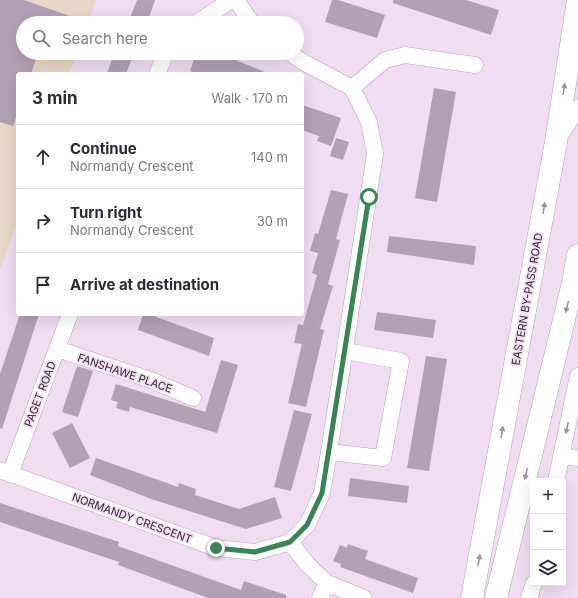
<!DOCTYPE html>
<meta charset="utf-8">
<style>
body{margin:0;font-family:Inter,sans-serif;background:#f7f7f7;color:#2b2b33}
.controls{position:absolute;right:12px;bottom:12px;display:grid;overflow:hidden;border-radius:4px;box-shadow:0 4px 16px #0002}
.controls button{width:36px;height:36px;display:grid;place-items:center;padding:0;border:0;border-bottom:1px solid #e1e1e2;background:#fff;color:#2b2b33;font:20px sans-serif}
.stop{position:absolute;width:12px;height:12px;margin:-9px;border:3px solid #368555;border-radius:50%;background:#fff}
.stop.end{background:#368555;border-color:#fff;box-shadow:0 1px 4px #0008}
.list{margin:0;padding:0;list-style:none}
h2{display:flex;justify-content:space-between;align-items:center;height:52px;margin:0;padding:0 16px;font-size:17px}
h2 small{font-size:13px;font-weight:400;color:#7c7c81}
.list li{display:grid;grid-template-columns:26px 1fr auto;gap:12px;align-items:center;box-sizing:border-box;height:64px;padding:0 16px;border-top:1px solid #e1e1e2}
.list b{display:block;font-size:15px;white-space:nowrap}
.list p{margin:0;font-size:13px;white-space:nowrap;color:#7c7c81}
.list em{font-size:13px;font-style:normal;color:#7c7c81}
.icon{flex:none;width:22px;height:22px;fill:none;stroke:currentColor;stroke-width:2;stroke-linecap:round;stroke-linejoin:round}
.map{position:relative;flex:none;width:578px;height:598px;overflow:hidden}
.search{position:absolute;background:#fff;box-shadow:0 4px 16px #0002;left:16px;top:16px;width:288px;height:44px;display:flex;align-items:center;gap:10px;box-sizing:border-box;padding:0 14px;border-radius:22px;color:#7c7c81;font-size:15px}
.panel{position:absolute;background:#fff;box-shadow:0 4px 16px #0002;left:16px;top:72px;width:288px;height:244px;border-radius:4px}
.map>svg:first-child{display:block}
.education{fill:#ead7c7}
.building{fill:#b3a0b4}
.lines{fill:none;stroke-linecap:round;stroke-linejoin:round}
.minor-casing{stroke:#b7a4b7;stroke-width:17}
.highway-casing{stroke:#b7a4b7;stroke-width:23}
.minor{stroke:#fff;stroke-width:16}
.highway{stroke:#fff;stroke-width:22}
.oneway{fill:#99969a}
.route{stroke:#368555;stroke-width:5}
.labels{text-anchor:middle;stroke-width:3.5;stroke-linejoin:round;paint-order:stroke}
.street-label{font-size:11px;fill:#332c34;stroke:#f1ddf2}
</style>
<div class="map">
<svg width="578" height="598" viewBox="0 0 578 598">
<rect width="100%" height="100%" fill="#f1ddf2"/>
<path class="education" d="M0,0H96L88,23H23V53H77L69,74H18V219L0,271Z"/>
<path class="building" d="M0,0H24L84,21V23H23V53H38L31,74H18V111L13,126L0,122Z
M137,0H155L147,23H128Z
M332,0H338L385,15L377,38L325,22Z
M393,0H466L499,10L491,35L393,3Z
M114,53H134L126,74H107Z
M196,53H218L270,74H198L190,71Z
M434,88L456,92L437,202L415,198Z
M302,105L341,118L331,146L317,141L319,136L302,130Z
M336,138L349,142L343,160L330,156Z
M331,190L348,194L336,239L340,240L328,284L333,286L320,329L324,330L306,407L288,403L302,344L294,343L298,324L303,325L317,275L312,273L318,253L310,251L315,233L318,234Z
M389,236L476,246L474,265L387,252Z
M377,312L436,320L433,338L374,330Z
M20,314H39L2,429L0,428V374Z
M143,314H148L214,338L209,356L138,330Z
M426,356L447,359L429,471L407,468Z
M221,360L238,365L217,433L130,407L129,412L116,408L118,402L111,400L116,384L205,412Z
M77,366L93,371L78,417L62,412Z
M294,410L312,414L291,491L274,487Z
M72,423L90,458L70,468L52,433Z
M96,458L178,487L179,483L196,489L195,495L239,509L275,497L282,518L246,529L151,499L90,475Z
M350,478L409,486L407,503L348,496Z
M0,503L119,542L118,546L241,590L244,581L286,595V598H208L118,565L119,562L0,522Z
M348,544L368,551L365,559L418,578L413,593L340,567L341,564L333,561L340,545L347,548Z"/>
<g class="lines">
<defs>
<path id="minor" d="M236,0L252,23
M197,23L231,0
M157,74L166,53
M352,88L385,60L405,55L475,65
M559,137L578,108
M57,349L151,380L193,398
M329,452L383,458L401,361L345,351
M561,456L578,458
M0,470L216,548L255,552L290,542L307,525L322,493L329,452L375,154L369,122L352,88L303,62L290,53
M10,474L70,314
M556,481L578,376
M290,542L307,564L327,583L364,598
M320,598L327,583
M529,598L534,583"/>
<path id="highway" d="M472,598L556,142L578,0
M496,598L573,283L578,255"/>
</defs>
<use href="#minor" class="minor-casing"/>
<use href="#highway" class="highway-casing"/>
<use href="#minor" class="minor"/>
<use href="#highway" class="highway"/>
</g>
<defs><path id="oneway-solid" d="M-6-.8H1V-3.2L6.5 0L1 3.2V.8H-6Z"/></defs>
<g class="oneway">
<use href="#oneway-solid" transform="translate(564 89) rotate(-81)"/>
<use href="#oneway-solid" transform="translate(544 208) rotate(-80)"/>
<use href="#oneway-solid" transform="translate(567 307) rotate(104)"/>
<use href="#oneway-solid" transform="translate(567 428) rotate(102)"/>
<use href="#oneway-solid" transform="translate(502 432) rotate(-80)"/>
<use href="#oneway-solid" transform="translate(526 474) rotate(104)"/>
<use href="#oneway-solid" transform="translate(479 560) rotate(-80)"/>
</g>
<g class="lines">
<path class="route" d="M216,548L255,552L290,542L307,525L322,493L369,197"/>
</g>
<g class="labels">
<g class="street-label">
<text transform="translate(527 299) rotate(-80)" y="4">EASTERN BY-PASS ROAD</text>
<text transform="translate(125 373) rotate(19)" y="4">FANSHAWE PLACE</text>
<text transform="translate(40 394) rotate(-69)" y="4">PAGET ROAD</text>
<text transform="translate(132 518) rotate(20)" y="4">NORMANDY CRESCENT</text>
</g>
</g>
</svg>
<div class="controls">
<button>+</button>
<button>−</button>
<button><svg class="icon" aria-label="layers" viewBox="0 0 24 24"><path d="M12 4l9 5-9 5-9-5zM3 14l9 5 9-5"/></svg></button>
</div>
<div class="stop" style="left:369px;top:197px"></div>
<div class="stop end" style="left:216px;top:548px"></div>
<div class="search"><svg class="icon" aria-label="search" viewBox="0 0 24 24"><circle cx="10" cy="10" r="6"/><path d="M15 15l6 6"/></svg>Search here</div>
<section class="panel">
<h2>3 min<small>Walk · 170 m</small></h2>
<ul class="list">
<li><svg class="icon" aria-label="ahead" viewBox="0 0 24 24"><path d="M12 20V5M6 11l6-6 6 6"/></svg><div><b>Continue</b><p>Normandy Crescent</p></div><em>140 m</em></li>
<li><svg class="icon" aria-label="right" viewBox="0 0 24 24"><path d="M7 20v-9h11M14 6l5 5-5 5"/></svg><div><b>Turn right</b><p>Normandy Crescent</p></div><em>30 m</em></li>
<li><svg class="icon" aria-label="arrive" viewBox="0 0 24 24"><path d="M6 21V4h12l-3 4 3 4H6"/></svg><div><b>Arrive at destination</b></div></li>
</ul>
</section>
</div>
